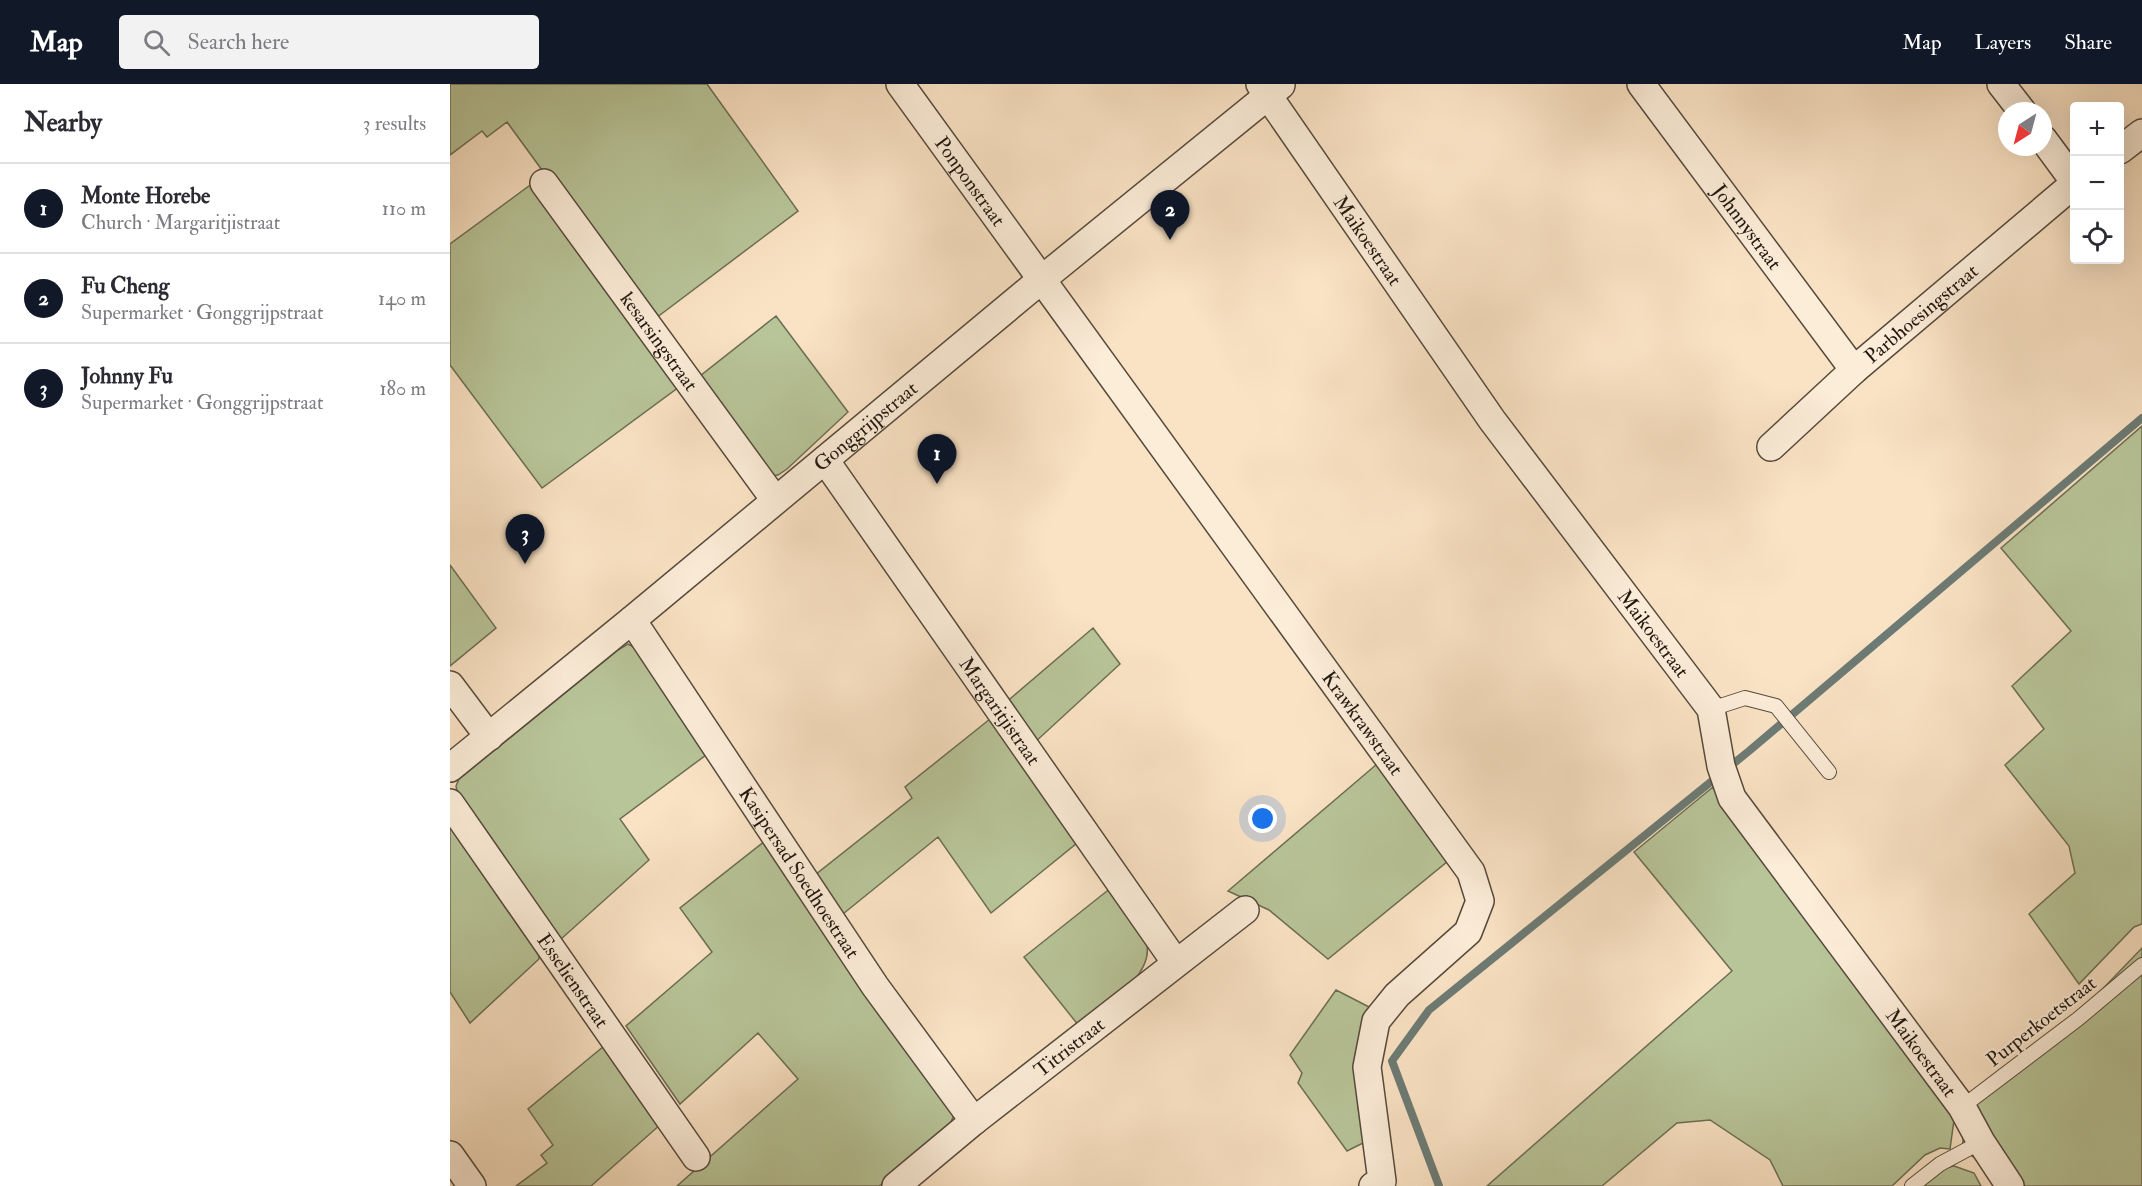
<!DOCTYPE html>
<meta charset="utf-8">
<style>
body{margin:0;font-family:"IM FELL Double Pica",serif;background:#f2f2f3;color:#2b2b33}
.controls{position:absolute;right:18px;top:18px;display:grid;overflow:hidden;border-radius:6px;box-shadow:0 6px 24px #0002}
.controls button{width:54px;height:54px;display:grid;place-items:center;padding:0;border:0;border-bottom:2px solid #e1e1e2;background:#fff;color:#2b2b33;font:30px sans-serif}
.compass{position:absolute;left:1548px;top:18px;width:54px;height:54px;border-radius:50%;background:#fff;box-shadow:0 6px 24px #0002;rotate:216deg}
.you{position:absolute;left:813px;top:735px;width:21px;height:21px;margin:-15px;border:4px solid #fff;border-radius:50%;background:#1a73e8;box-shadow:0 0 0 9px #1a73e833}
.badge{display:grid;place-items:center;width:39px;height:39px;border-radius:50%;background:#111827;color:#fff;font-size:20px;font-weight:700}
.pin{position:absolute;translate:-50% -50px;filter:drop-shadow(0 2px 3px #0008)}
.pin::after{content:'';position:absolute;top:32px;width:21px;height:18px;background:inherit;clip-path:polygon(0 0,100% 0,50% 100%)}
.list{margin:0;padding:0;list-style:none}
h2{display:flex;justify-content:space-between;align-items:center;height:78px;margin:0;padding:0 24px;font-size:26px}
h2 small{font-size:20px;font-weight:400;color:#7c7c81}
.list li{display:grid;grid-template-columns:39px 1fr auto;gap:18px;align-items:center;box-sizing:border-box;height:90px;padding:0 24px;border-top:2px solid #e1e1e2}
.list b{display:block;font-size:22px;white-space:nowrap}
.list p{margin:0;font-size:20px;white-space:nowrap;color:#7c7c81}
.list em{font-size:20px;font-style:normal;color:#7c7c81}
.icon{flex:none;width:33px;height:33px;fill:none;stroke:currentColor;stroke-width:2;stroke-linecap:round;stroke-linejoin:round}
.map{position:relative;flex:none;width:1692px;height:1102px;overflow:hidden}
header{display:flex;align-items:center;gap:36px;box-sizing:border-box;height:84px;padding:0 30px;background:#111827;color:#fff}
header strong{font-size:28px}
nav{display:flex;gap:33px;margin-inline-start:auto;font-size:21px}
.search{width:420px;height:54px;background:#f2f2f3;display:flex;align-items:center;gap:15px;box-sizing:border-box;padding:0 21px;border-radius:6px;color:#7c7c81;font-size:22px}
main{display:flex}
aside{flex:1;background:#fff}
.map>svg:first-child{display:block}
.green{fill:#b8c599;stroke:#6c6e54;stroke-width:1.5}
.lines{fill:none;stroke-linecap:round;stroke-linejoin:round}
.stream{stroke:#6c7b75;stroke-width:8}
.service-casing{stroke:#564a3d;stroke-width:16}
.minor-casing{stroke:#564a3d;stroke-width:30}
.service{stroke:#fcedd9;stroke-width:14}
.minor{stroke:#fcedd9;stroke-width:27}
.labels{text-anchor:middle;stroke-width:4.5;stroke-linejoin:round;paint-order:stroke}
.street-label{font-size:20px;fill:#201710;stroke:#fcedd9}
</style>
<header>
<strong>Map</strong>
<div class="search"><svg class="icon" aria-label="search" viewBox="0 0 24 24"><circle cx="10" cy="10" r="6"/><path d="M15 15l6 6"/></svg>Search here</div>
<nav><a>Map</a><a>Layers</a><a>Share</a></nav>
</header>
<main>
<aside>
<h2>Nearby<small>3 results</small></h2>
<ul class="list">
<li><span class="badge">1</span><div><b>Monte Horebe</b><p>Church · Margaritjistraat</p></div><em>110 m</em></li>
<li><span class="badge">2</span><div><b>Fu Cheng</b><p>Supermarket · Gonggrijpstraat</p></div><em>140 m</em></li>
<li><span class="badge">3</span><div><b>Johnny Fu</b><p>Supermarket · Gonggrijpstraat</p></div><em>180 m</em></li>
</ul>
</aside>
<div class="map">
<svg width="1692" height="1102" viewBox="0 0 1692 1102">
<rect width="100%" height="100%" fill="#fae3c5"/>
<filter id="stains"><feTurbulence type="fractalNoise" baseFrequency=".00333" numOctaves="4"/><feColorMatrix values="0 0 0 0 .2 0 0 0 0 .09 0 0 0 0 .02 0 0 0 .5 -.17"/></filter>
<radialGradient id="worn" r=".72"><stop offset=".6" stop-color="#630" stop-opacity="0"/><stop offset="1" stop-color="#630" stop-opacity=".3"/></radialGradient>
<path class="green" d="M0,0H257L348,127L202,237L57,38L37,53L32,47L0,71Z
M83,99L233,300L92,404L0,281V160Z
M326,232L398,328L337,385L328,391L320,392L245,296Z
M1692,342V840L1684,843L1629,900L1579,830L1625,789L1619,762L1555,681L1594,645L1562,602L1621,547L1551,464Z
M0,481L46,544L0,582Z
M643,544L670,580L583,660L554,620Z
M178,560L189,566L256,671L170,735L199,776L110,856L8,712L6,702L9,695L168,566Z
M540,635L627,759L541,829L488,753L388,834L360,795L462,714L455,703Z
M927,680L998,777L878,875L819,826L778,807Z
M1263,703L1359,819L1505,1029L1500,1065L1490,1064L1475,1071L1442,1102H1333L1320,1076L1260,1036L1227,1039L1152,1102H1037L1282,887L1184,768Z
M0,732L89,864V875L20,939L0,908Z
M315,757L504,1031L497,1047L429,1102H227L348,995L308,949L230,1020L176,942L262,868L230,824Z
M662,803C671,817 689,839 695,854C710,890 652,924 629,942L574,873Z
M1692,864V1102H1548L1534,1079L1512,1066L1516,1028L1641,917Z
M886,906L923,925L906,988L908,1023L915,1058L897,1067L848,999L852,989L840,971Z
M154,962L211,1040L141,1102H66L97,1079L91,1071L103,1061L78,1025Z
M1504,1082L1524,1089L1531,1102H1462L1479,1087Z"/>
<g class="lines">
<path class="stream" d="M989,1102L942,977L979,926L1299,667L1692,334"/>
<defs>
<path id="service" d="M1261,625L1295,614L1326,622L1379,688
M1512,1023L1628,935L1692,881
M1462,1102L1490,1080L1531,1058"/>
<g id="minor">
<path id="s1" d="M450,0L1021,788L1030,817L1018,848L947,911L926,937L917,983L932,1097L923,1102"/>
<path id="s2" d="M810,0L1042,336L1261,625L1271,682L1282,714L1512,1023L1531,1058L1560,1102"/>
<path id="s3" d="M1191,0L1404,286"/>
<path d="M1551,0L1572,27"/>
<path d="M1593,55L1624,97"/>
<path d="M1670,66L1692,49"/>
<path id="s4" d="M94,99L325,416"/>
<path id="s5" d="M1321,363L1404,286L1624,100"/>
<path id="s6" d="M375,376L726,879"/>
<path id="s7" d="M182,536L425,902L524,1037"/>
<path d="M0,601L39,653"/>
<path id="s8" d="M0,684L182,536L591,196L831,1"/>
<path id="s9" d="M0,719L246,1073"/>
<path d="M0,1071L22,1102"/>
<path id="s10" d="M446,1102L524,1037L795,826"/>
</g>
</defs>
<use href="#service" class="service-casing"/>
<use href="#minor" class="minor-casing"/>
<use href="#service" class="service"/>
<use href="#minor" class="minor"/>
</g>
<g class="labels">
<g class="street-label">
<text dy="7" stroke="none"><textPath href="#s1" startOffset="120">Ponponstraat</textPath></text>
<text dy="7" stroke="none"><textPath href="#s3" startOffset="178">Johnnystraat</textPath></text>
<text dy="7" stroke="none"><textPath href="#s2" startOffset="190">Maikoestraat</textPath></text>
<text dy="7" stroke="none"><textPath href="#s5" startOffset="201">Parbhoesingstraat</textPath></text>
<text dy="7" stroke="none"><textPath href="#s4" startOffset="196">kesarsingstraat</textPath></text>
<text dy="7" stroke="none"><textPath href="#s8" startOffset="538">Gonggrijpstraat</textPath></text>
<text dy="7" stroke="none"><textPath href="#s2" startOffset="676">Maikoestraat</textPath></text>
<text dy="7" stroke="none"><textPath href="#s6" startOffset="306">Margaritjistraat</textPath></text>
<text dy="7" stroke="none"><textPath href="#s1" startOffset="789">Krawkrawstraat</textPath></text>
<text dy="7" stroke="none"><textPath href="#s7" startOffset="303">Kasipersad Soedhoestraat</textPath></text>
<text dy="7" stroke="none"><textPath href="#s9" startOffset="216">Esselienstraat</textPath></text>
<text transform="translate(1591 937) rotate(-38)" y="7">Purperkoetstraat</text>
<text dy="7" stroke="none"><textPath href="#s10" startOffset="222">Titristraat</textPath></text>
<text dy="7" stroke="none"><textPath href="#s2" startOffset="1180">Maikoestraat</textPath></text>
</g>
</g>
<rect width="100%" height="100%" filter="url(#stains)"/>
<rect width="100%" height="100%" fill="url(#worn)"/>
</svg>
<div class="controls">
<button>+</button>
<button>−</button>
<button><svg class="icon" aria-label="locate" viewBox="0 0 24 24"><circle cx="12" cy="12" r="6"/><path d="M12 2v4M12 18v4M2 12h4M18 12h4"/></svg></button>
</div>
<svg class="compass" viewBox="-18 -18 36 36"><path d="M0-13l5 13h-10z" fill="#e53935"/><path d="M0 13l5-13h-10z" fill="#7c7c81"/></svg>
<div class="you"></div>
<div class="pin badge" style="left:487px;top:400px">1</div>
<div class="pin badge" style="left:720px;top:156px">2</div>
<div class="pin badge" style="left:75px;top:480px">3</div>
</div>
</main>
